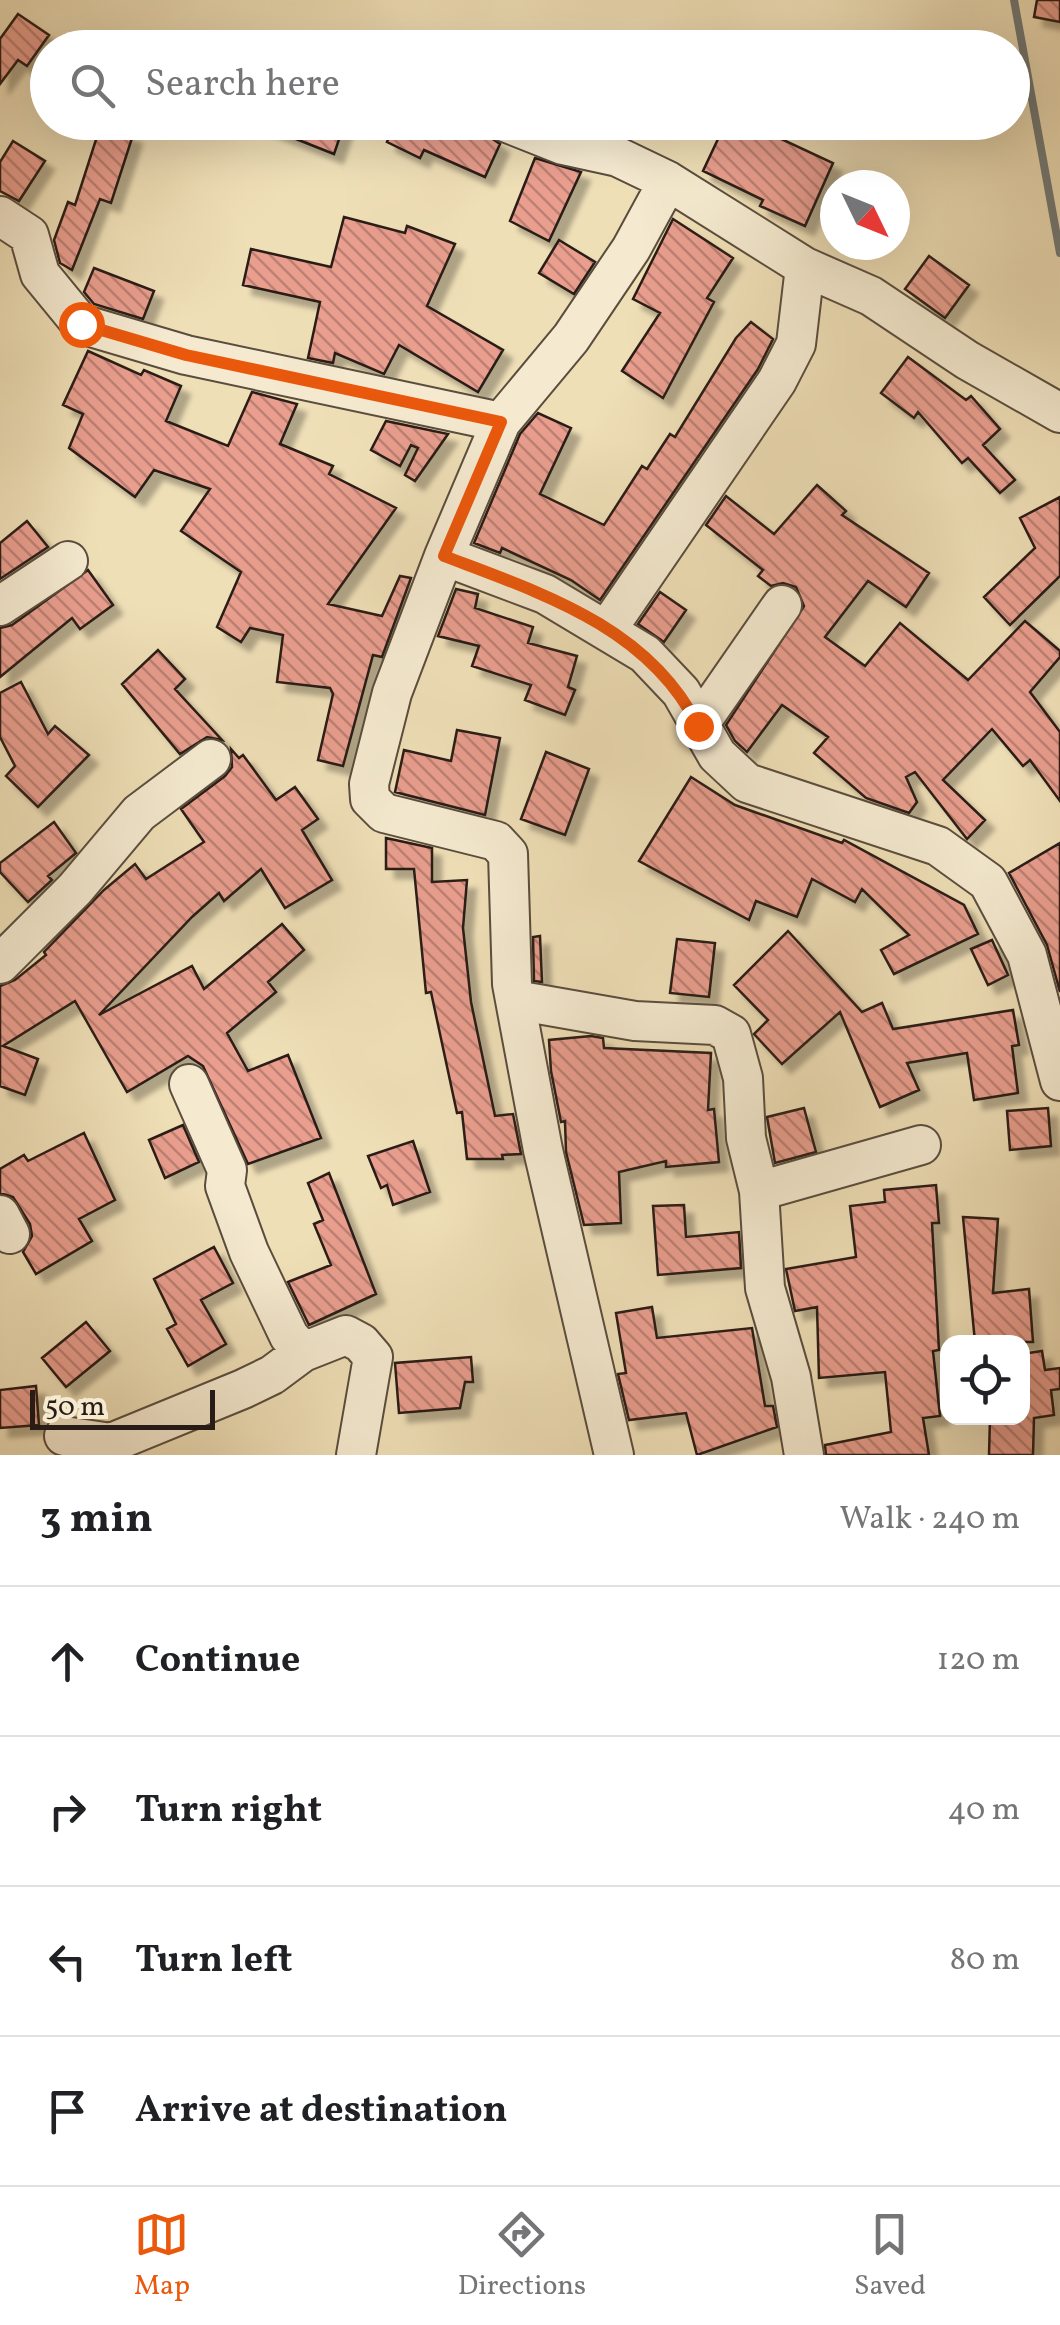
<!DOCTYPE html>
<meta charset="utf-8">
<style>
body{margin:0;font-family:Vollkorn,serif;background:#f2f2f2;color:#202124}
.controls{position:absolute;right:30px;bottom:30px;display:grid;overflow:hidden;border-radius:20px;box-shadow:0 10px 40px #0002}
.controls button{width:90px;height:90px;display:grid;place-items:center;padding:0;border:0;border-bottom:2px solid #e0e0e0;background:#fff;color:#202124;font:50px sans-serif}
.compass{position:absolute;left:820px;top:170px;width:90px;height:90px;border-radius:50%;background:#fff;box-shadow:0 10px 40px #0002;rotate:133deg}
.scale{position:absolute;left:30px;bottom:25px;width:185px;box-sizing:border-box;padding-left:10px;border:5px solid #291c16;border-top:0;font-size:28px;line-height:35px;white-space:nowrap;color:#291c16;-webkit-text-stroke:8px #f5ead0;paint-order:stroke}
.stop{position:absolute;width:30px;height:30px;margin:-22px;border:8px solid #ea580c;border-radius:50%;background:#fff}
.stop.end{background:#ea580c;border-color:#fff;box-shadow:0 2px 10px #0008}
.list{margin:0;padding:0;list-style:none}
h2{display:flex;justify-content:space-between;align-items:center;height:130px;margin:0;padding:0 40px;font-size:42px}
h2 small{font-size:32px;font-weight:400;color:#757577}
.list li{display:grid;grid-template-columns:65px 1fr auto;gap:30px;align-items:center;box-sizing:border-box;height:150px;padding:0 40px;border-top:2px solid #e0e0e0}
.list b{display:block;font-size:38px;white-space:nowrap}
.list em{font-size:32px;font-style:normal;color:#757577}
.icon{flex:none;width:55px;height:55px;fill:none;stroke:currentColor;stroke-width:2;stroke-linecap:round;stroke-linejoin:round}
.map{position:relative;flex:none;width:1060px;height:1455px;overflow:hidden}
.search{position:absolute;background:#fff;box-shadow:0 10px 40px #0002;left:30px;right:30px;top:30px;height:110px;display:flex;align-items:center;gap:25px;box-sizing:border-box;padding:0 35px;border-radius:55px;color:#757577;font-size:38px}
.sheet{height:730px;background:#fff}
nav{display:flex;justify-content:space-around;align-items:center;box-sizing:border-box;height:140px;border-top:2px solid #e0e0e0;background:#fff;font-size:28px;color:#757577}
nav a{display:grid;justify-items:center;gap:5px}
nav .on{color:#ea580c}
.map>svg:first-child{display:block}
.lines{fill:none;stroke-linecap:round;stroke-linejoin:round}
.stream{stroke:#717a79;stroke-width:8}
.building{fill:url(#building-back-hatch);stroke:#291c16;stroke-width:2.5;filter:url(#shadow)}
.minor-casing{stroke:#5a4d3e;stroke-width:42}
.minor{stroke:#f5ead0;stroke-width:38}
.route{stroke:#ea580c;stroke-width:12}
</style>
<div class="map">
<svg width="1060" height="1455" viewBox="0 0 1060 1455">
<defs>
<pattern id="building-back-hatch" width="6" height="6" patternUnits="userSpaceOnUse" patternTransform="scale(2.5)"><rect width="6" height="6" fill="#e99e8e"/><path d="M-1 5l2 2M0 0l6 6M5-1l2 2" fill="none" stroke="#bd8073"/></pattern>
<filter id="shadow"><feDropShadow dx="9" dy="9" stdDeviation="2.5" flood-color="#0004"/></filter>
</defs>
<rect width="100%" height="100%" fill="#efdfb7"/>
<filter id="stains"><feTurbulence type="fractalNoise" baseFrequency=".002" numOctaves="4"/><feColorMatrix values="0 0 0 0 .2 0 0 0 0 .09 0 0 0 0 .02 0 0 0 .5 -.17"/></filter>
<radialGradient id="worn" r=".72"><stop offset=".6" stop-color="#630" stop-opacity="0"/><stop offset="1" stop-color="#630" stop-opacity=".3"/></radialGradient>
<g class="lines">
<path class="stream" d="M1014,0L1060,253"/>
</g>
<path class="building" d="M1037,0H1060V22L1034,17Z
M18,14L49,35L27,66L18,60L0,84V39Z
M253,122H345L334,154Z
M396,122H483L487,135L500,144L485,177L424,150L420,158L387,142Z
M726,122H745L833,163L805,226L760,206L763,200L703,171Z
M101,124L133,135L111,203L100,199L72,270L60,263L54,240L68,202L75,205Z
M13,141L45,161L19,201L0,191V162Z
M535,158L581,172L549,241L510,221Z
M344,217L405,233L407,226L455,244L427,306L503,350L478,392L399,345L384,374L335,353L333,363L308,358L320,302L243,285L251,249L331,267Z
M673,219L733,258L707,298L714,302L663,398L622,371L660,313L633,299Z
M559,240L595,262L574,294L539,273Z
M929,256L969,285L945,318L905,289Z
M94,268L154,291L143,319L94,304L84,292Z
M751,322L773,339L758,369L600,600L571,580L502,548L500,553L474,543L520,434L538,413L571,428L540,494L604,525L642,466L647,469L670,434L675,437L736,338Z
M88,351L141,375L144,370L181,386L166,421L228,446L252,392L297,404L280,444L333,466L329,474L396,508L328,604L382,616L400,576L411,578L382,657L373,655L343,766L318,760L333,694L330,688L277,682L283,635L250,628L241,642L217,627L241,572L181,531L210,489L154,470L135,497L69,448L83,414L63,405Z
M908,357L966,400L971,396L1000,429L983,445L1015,480L1000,493L968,458L962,463L918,412L914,418L881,393Z
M386,421L448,434L415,481L405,475L418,448L411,445L400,466L371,450Z
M817,485L846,511L842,515L929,573L906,607L868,581L825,637L865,666L900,623L968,680L1025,621L1060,651V657L1030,692L1060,732V801L1030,760L1023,766L992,729L943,780L985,820L967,839L915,772L906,777L917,802L909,813L866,798L814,753L828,737L782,705L747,752L735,741L726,725L804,606L796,587L783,583L771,586L758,576L763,570L706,525L726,496L774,534Z
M1060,497V576L1010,625L984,597L1035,548L1020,518Z
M27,521L48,547L0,579V543Z
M88,570L113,605L80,629L72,618L0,677V628L12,625Z
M456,589L478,594L475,608L533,627L528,643L577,656L568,687L575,690L565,715L525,700L531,685L472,666L479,646L438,636Z
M660,592L686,610L664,642L638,624Z
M158,650L185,679L175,689L222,740L207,737L180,754L122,684Z
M21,682L48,734L55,726L89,755L38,807L6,776L15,766L0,737V693Z
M457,730L500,738L485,815L395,792L404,750L451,761Z
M231,749L239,758L243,755L276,800L295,787L318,819L302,830L332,880L285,908L261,869L224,901L219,893L192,917L99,1015L192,966L204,989L282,924L304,950L268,982L276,992L227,1033L248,1071L288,1055L321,1138L248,1164L203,1066L188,1056L127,1092L75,1001L3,1046L38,1059L25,1095L0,1086V986L15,980L46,955L44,952L104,890L135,864L146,879L204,842L181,809L225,776L232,767Z
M546,752L589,769L565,835L521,819Z
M691,777L735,805L842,843L844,840L964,905L978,934L894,974L881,950L909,935L862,889L855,902L812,879L797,917L756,901L749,920L639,861Z
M54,822L76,853L48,876L52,880L28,902L0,872V863Z
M386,838L432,848V882L467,880L463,928L471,1002L495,1116L513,1114L521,1154L502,1155L503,1159H467L462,1112L457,1113L431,992L426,993L414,869H386Z
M1060,843V992L1047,945L1009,873Z
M788,931L862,1012L882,1003L893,1029L1013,1010L1019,1045L1012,1046L1018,1093L974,1100L967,1053L907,1063L919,1090L880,1107L840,1012L782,1064L754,1034L768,1020L734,985Z
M540,936L542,982L534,981L533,937Z
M677,939L715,943L709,997L670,993Z
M992,940L1008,975L988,985L971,949Z
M591,1036L603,1038L604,1048L711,1053L708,1110L714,1109L719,1162L666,1167V1161L619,1172L621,1223L584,1225L566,1152L565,1121L561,1122L551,1071L549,1040Z
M804,1108L816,1152L775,1163L767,1117Z
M1048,1108L1051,1146L1010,1150L1007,1111Z
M183,1125L199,1162L165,1178L149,1140Z
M84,1133L115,1200L79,1219L92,1241L36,1274L23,1252L32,1236L30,1224L13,1197L0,1193V1169L24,1155L28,1161Z
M413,1141L430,1192L393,1205L387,1185L381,1188L368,1156Z
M329,1173L376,1294L309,1325L288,1282L331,1265L314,1224L323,1220L308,1183Z
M936,1185L939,1223H932L939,1350L933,1351L940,1416L923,1418L929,1455H826L825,1445L891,1432L885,1372L819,1378L817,1307L795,1311L786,1269L856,1257L850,1206L885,1202L884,1190Z
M684,1205L686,1237L739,1232L741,1268L658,1275L653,1206Z
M963,1217L998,1219L993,1293L1029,1289L1033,1342H975Z
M214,1247L233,1283L201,1300L226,1344L188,1366L167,1329L176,1324L154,1279Z
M652,1307L657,1338L752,1328L765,1406H773L777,1427L697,1455L686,1413L629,1420L618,1374L626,1373L616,1313Z
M86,1322L110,1351L66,1387L42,1358Z
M1042,1351L1045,1370L1060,1368V1389L1051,1390L1054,1415L1034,1418L1033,1455H989L990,1418H1022V1354Z
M471,1357L473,1382H465L460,1408L399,1413L395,1363Z
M36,1386L39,1425L0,1428V1390Z"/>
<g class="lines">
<defs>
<path id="minor" d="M505,122L563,145L618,157L668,181L805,267L871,296L967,360L1060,413
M668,181L631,249L571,338L501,422L444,556L545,594L645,654L681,692L717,755L747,783L938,846L988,882L1027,955L1060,1081
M0,216L29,235L40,274L81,324L186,355L501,422
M444,556L392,693L369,784L370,799L384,813L496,841L508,854L512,984L543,1150L614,1455
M0,606L68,561
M608,628L777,381L796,344L805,267
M698,726L782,605
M0,964L75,889L139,813L211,759
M515,1000L635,1021L715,1025L731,1034L743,1078L746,1138L759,1191L765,1288L791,1377L804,1455
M189,1084L227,1170L225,1186L249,1252L289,1336L303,1352L346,1335L361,1343L373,1357L356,1455
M759,1191L921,1145
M0,1215L10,1234
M64,1436L111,1443L243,1389L272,1375L303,1352"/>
</defs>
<use href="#minor" class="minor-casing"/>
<use href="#minor" class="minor"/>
</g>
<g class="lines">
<path class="route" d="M81,324L186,355L501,422L444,556C541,593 649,627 698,726"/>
</g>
<rect width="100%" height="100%" filter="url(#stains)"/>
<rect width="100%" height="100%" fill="url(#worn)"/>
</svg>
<div class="controls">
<button><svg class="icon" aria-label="locate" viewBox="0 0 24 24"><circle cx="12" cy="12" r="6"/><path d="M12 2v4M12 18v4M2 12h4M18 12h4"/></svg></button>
</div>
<svg class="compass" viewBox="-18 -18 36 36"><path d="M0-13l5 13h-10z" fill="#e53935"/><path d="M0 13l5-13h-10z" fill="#757577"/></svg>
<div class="scale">50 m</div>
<div class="stop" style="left:81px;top:324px"></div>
<div class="stop end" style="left:698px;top:726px"></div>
<div class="search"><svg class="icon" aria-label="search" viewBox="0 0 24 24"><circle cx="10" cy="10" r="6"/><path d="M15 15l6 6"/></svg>Search here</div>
</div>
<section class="sheet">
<h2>3 min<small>Walk · 240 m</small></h2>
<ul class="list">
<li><svg class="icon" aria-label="ahead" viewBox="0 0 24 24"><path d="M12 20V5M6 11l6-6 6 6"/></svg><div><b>Continue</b></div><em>120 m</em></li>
<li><svg class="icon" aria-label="right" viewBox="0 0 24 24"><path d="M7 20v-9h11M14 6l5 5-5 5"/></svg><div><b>Turn right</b></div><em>40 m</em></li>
<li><svg class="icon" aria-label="left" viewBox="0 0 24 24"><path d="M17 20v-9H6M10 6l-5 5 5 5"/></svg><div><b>Turn left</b></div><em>80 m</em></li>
<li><svg class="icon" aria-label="arrive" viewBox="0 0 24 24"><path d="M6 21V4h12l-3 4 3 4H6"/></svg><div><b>Arrive at destination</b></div></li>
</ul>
</section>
<nav>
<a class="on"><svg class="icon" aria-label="map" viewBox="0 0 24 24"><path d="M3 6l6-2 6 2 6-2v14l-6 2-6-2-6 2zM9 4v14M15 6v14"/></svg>Map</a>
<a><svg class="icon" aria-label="directions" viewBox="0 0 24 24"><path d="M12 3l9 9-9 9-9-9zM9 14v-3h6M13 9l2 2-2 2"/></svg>Directions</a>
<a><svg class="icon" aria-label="saved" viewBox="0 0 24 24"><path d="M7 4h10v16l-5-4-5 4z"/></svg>Saved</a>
</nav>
